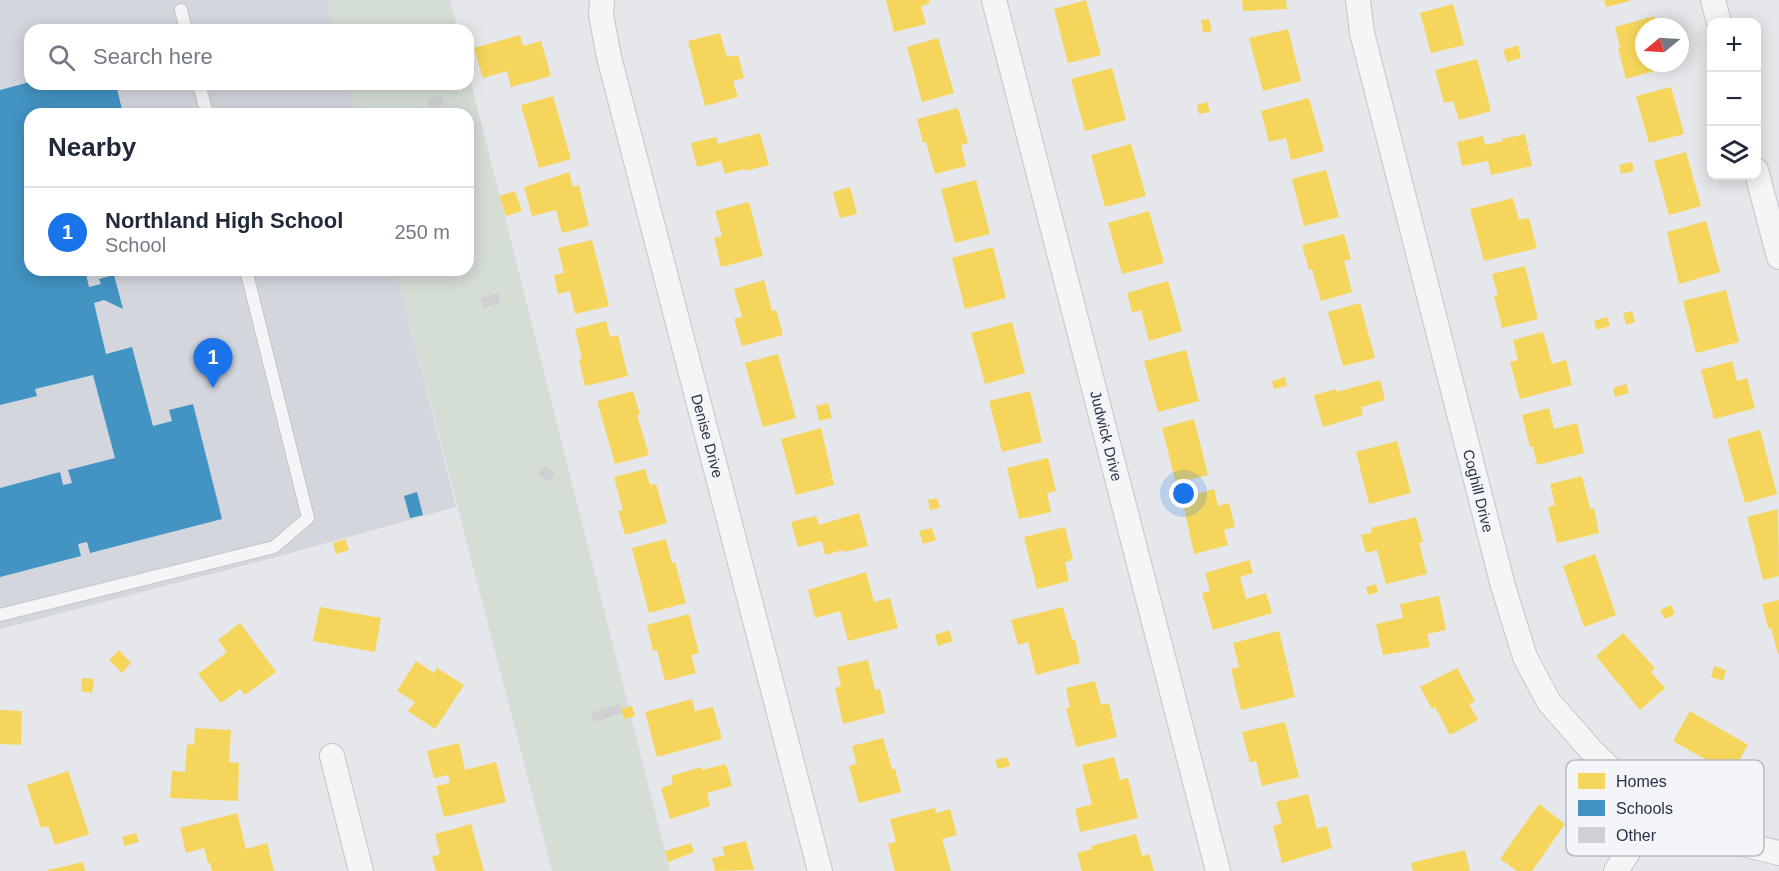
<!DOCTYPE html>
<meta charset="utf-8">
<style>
body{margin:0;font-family:Arial,sans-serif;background:#f6f6f7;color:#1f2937}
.controls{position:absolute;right:18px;top:18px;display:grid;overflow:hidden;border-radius:12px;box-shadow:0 3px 15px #0003}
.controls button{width:54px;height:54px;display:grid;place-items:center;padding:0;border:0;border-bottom:2px solid #e0e1e3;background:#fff;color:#1f2937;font:30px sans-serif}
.compass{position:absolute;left:1635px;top:18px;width:54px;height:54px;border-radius:50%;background:#fff;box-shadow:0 3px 15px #0003;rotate:252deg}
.you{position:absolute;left:1184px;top:494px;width:21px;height:21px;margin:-15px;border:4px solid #fff;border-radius:50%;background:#1a73e8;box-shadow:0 0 0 9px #1a73e833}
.badge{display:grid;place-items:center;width:39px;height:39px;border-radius:50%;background:#1a73e8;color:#fff;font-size:20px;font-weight:700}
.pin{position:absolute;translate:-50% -50px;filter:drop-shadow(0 2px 3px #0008)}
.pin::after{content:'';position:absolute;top:32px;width:21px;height:18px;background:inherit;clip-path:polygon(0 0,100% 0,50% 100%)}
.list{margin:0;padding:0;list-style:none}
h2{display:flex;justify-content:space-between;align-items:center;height:78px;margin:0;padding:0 24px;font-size:26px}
h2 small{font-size:20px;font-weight:400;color:#747a83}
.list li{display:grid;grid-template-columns:39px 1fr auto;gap:18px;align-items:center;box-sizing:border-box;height:90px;padding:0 24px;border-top:2px solid #e0e1e3}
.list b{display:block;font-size:22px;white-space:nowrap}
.list p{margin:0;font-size:20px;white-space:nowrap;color:#747a83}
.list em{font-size:20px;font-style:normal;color:#747a83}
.icon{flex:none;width:33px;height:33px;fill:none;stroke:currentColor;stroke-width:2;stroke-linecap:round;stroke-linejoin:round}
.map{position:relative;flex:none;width:1779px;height:871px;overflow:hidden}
.search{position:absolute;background:#fff;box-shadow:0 3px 15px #0003;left:24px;top:24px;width:450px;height:66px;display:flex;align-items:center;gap:15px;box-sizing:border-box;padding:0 21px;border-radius:18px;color:#747a83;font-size:22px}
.panel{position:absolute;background:#fff;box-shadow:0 3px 15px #0003;left:24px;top:108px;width:450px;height:168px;border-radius:18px}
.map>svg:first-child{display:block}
.built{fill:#d3d6dd}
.green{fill:#d5ded5}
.homes{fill:#f6d55c}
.schools{fill:#4393c3}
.building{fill:#ced0d4}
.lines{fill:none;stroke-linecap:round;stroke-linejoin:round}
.lane-casing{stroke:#c3c5c8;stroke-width:14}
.street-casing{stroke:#c3c5c8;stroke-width:26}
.lane{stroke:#f4f5f7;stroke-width:12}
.street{stroke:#f4f5f7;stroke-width:24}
.labels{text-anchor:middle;stroke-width:6;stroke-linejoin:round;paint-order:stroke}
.street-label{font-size:15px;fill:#293345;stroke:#f3f5f9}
.key{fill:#f3f5f9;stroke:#b6bbc3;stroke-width:1.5}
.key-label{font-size:16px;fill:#293345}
</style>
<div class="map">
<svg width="1779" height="871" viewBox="0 0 1779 871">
<rect width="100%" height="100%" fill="#e5e7ea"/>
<path class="built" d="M0,0H327L334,30H30V84H348L356,114H30V270H396L456,507L280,556L0,629Z"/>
<path class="green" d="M327,0H450L458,30H334Z
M468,71L670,871H552L396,270H468V114H356L348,84H468Z"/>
<path class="homes" d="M886,0H929L930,3L921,6L926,24L894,32Z
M1086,0L1101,55L1068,63L1054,9Z
M1242,0H1286L1287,9L1243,11Z
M1604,0H1630V1L1606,7Z
M1453,4L1464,45L1431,53L1420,13Z
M1654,16L1657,27H1644V63H1667L1668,67L1626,79L1618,48H1620L1615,27Z
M1209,19L1212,31L1203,33L1201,20Z
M1288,29L1301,81L1263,91L1249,38Z
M720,33L727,57L738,55L744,78L733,81L738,97L705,106L688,41Z
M520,35L523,46L541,41L551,76L511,87L507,71L483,78L474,48Z
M938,38L954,93L922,102L907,47Z
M1518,45L1521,58L1507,62L1503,50Z
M1477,59L1491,111L1459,120L1453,101L1444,103L1435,70Z
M1112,68L1126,120L1085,131L1071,79Z
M1671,87L1684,134L1649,143L1636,96Z
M553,96L571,159L539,168L521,105Z
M1309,98L1324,151L1291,160L1286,138L1269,142L1261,111Z
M1207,102L1210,112L1199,114L1197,105Z
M958,108L968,143L961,145L966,166L935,174L926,142L923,143L917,119Z
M760,133L769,165L745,171L744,169L725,174L721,161L697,167L691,143L716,137L718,144Z
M1525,134L1532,166L1491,175L1488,161L1462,166L1457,142L1483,136L1485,145L1503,141L1502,139Z
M1131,144L1146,196L1105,207L1091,155Z
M1686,152L1701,206L1669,215L1654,161Z
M1632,162L1634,171L1621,174L1619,165Z
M1326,170L1339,217L1304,226L1292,179Z
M569,172L573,187L579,185L589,226L562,233L556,210L532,216L524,187Z
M976,180L990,234L955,243L941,189Z
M850,187L857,214L840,218L833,192Z
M515,191L522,211L506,216L499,196Z
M1513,198L1519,220L1529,218L1537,248L1484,261L1470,209Z
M749,202L763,256L721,267L714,238L722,236L715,211Z
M1149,211L1164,263L1122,274L1108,223Z
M1706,221L1720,272L1679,284L1667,232Z
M1344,234L1351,259L1344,261L1352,292L1321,301L1312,269L1309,270L1302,245Z
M592,240L609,306L575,314L570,291L558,294L554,275L564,273L558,248Z
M993,247L1006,298L965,309L952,258Z
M1525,266L1538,319L1502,328L1494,296L1498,295L1492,274Z
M764,280L772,311L776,310L783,335L742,346L734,319L742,317L734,289Z
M1168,281L1182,331L1149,341L1141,310L1132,313L1127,293Z
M1726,290L1739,342L1696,353L1683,301Z
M1360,303L1375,358L1343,366L1328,312Z
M1632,311L1635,322L1626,325L1623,313Z
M1607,317L1610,326L1597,330L1594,321Z
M606,321L610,337L618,335L628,376L585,386L579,360L582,359L575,329Z
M1012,322L1025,373L985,384L971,333Z
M1543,332L1552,364L1566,360L1572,385L1520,399L1510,362L1518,360L1513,340Z
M1186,350L1199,401L1158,412L1144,361Z
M778,354L796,418L763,427L745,363Z
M1732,361L1737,381L1747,378L1755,408L1714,419L1701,370Z
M1285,377L1287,386L1274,389L1272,381Z
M1380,380L1385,400L1361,407L1363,415L1323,427L1314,395L1336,389L1337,392Z
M1626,384L1629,393L1615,397L1613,388Z
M633,391L640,414L637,415L649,455L615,464L597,401Z
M1030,391L1042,442L1002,452L989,401Z
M828,403L832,418L819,421L816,406Z
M1549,408L1554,429L1577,423L1584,453L1537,465L1533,446L1530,447L1522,415Z
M1194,419L1208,475L1176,483L1162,428Z
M821,428L834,485L796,495L781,439Z
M1760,430L1777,494L1745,503L1727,439Z
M1397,441L1411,493L1369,504L1356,452Z
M1048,458L1056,491L1047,493L1051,512L1019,519L1007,468Z
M645,469L650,485L656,484L667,523L625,535L618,511L623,510L614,477Z
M1582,476L1590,509L1594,508L1599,533L1557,543L1548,507L1555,505L1550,484Z
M1214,489L1218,506L1229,503L1235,527L1224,530L1228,545L1194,554L1182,498Z
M937,498L940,508L930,510L928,500Z
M1778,509L1779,576L1763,580L1747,517Z
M859,513L868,546L844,552L843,550L825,555L822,541L798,547L791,522L816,516L819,525Z
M1416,517L1423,542L1419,543L1427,574L1386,584L1377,550L1366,553L1361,535L1372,532L1371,528Z
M1065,527L1073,560L1065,562L1069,581L1037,589L1024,537Z
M932,528L936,540L923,544L919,531Z
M345,539L349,550L336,554L333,543Z
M666,539L672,563L675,562L686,603L649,613L632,548Z
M1595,554L1616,615L1584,627L1563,566Z
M1249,560L1253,573L1240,577L1246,599L1266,593L1272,613L1213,630L1202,593L1210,591L1205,573Z
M866,572L874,602L890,598L898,628L848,641L840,611L815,618L808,590Z
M1376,584L1378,592L1368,595L1366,587Z
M1439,596L1446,630L1427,634L1430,647L1383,655L1376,624L1403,618L1400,604Z
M1779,600V654H1778L1771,628H1768L1762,604Z
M1671,605L1675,614L1665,619L1660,610Z
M320,607L381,618L375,652L313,641Z
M1063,607L1072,640H1075L1080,663L1036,675L1028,642L1018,645L1011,620Z
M689,614L699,653L691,655L696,673L665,681L657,650L653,651L647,625Z
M240,623L276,672L245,695L240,689L221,703L198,674L227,652L218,640Z
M949,630L953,641L938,646L935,635Z
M1279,631L1295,697L1241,710L1231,669L1239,667L1233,643Z
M1623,633L1655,668L1651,672L1665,688L1640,710L1596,656Z
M119,650L131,663L122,673L109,660Z
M868,660L875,690L880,689L885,713L843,724L835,688L841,686L837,667Z
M416,661L434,673L437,668L464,685L435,729L408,711L415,702L397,691Z
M1714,666L1726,670L1723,681L1711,677Z
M1457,668L1475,701L1469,704L1478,720L1450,735L1435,707L1432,709L1420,687Z
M82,678L94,679L92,693L81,691Z
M1095,681L1101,705L1109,703L1117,737L1076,747L1066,708L1070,707L1066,688Z
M692,699L695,711L713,707L722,739L657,757L645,712Z
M632,706L635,716L624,719L621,709Z
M0,710L22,711L21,745L0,744Z
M1690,711L1748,745L1731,774L1673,741Z
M1285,722L1299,777L1262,786L1256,761L1250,762L1242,732Z
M195,728L231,730L229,762L239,763L238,801L170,798L172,771L185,772L187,744L194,745Z
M883,738L892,769H895L901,792L859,803L849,766L857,764L852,746Z
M459,743L465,770L496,762L506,802L444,817L436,786L450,783L448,775L434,778L427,751Z
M1007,757L1010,766L998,769L995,760Z
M1114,757L1120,780L1128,778L1138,818L1080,832L1075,809L1092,804L1082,765Z
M726,764L732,786L707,793L710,806L670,819L661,788L673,784L671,776L701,767L702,770Z
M68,771L89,834L55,845L48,826L41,828L27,785Z
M1308,794L1317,829L1327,826L1332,848L1282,863L1273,826L1282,823L1276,802Z
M1539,804L1565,824L1532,871H1517L1500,859Z
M935,808L936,813L950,809L957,835L942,839L951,871H895L888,844L896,842L890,819Z
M237,813L246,849L267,843L274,871H212L210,863H208L204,848L186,853L180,828Z
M471,824L484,871H436L432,857L440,854L435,834Z
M136,833L139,842L124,846L122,837Z
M1136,834L1142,856L1149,854L1154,871H1082L1077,853L1092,849L1091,846Z
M746,841L754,870L715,871L712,858L725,855L722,847Z
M691,843L694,852L668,862L665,851Z
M1465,850L1470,871H1413L1411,863Z
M83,862L85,871H48V870Z"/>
<path class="schools" d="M30,82V84H116L123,114H30V270H85L89,287L101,284L99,279L114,275L123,309L104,300L94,303L106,354L132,347L153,426L172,421L169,410L193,404L222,519L90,553L87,542L78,544L81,556L0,577V488L60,472L63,485L72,483L68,470L115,458L93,375L35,389L37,396L0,405V90Z
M417,492L423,515L410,518L404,496Z"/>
<path class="building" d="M442,96L444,104L430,108L427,99Z
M498,293L500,303L483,308L480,298Z
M544,466L555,474L549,482L538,474Z
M619,704L622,713L594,722L591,713Z"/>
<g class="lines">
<defs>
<path id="lane" d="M181,10L186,30
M199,84L207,114
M0,615L274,547L308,518L246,270"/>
<path id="street" d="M602,0L601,15L609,57L820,871
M994,0L1218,871
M1358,0L1362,33L1503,586L1525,657L1549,702L1590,749L1627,785L1656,808L1719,838L1779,853
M1713,0L1719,22
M1756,170L1779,257
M332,756L361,871
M1616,871L1656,808"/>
</defs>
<use href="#lane" class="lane-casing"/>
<use href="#street" class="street-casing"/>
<use href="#lane" class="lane"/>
<use href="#street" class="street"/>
</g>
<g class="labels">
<g class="street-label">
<text transform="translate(707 436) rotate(75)" y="5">Denise Drive</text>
<text transform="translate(1106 436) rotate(76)" y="5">Judwick Drive</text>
<text transform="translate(1478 491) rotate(76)" y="5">Coghill Drive</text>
</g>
</g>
<rect x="1566" y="760" width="198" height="96" rx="9" class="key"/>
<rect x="1578" y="773" width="27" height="16" fill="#f6d55c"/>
<rect x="1578" y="800" width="27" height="16" fill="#4393c3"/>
<rect x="1578" y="827" width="27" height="16" fill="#ced0d4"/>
<g class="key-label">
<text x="1616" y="787">Homes</text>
<text x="1616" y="814">Schools</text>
<text x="1616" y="841">Other</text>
</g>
</svg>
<div class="controls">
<button>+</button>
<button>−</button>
<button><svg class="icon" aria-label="layers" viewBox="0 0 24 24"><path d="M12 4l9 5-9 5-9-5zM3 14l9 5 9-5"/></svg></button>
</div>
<svg class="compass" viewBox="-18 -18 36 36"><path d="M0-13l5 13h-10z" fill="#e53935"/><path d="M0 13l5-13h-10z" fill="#747a83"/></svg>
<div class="you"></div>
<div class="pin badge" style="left:213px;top:388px">1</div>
<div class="search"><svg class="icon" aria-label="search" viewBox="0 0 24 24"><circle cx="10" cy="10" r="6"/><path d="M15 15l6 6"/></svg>Search here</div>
<section class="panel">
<h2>Nearby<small></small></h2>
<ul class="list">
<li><span class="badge">1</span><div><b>Northland High School</b><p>School</p></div><em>250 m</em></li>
</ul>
</section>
</div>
